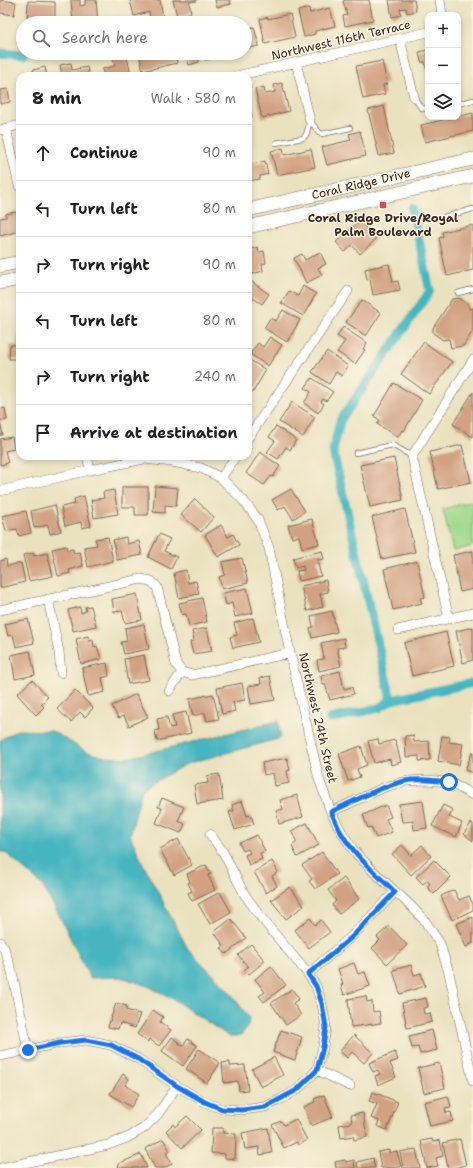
<!DOCTYPE html>
<meta charset="utf-8">
<style>
body{margin:0;font-family:"Shantell Sans",sans-serif;background:#f2f2f2;color:#202124}
.controls{position:absolute;right:12px;top:12px;display:grid;overflow:hidden;border-radius:8px;box-shadow:0 2px 6px #0003}
.controls button{width:36px;height:36px;display:grid;place-items:center;padding:0;border:0;border-bottom:1px solid #e0e0e0;background:#fff;color:#202124;font:20px sans-serif}
.stop{position:absolute;width:12px;height:12px;margin:-9px;border:3px solid #1a73e8;border-radius:50%;background:#fff}
.stop.end{background:#1a73e8;border-color:#fff;box-shadow:0 1px 4px #0008}
.list{margin:0;padding:0;list-style:none}
h2{display:flex;justify-content:space-between;align-items:center;height:52px;margin:0;padding:0 16px;font-size:17px}
h2 small{font-size:13px;font-weight:400;color:#757577}
.list li{display:grid;grid-template-columns:26px 1fr auto;gap:12px;align-items:center;box-sizing:border-box;height:56px;padding:0 16px;border-top:1px solid #e0e0e0}
.list b{display:block;font-size:15px;white-space:nowrap}
.list em{font-size:13px;font-style:normal;color:#757577}
.icon{flex:none;width:22px;height:22px;fill:none;stroke:currentColor;stroke-width:2;stroke-linecap:round;stroke-linejoin:round}
.map{position:relative;flex:none;width:473px;height:1168px;overflow:hidden}
.search{position:absolute;background:#fff;box-shadow:0 2px 6px #0003;left:16px;top:16px;width:236px;height:44px;display:flex;align-items:center;gap:10px;box-sizing:border-box;padding:0 14px;border-radius:22px;color:#757577;font-size:15px}
.panel{position:absolute;background:#fff;box-shadow:0 2px 6px #0003;left:16px;top:72px;width:236px;height:388px;border-radius:12px}
.map>svg:first-child{display:block}
.green{fill:#a0da8d;stroke:#6e8256}
.water{fill:#46b5c0;stroke:#40706f}
.lines{fill:none;stroke-linecap:round;stroke-linejoin:round}
.canal{stroke:#46b5c0;stroke-width:9}
.building{fill:#d1a182}
.service-casing{stroke:#786a56;stroke-width:6}
.minor-casing{stroke:#786a56;stroke-width:10}
.secondary-casing{stroke:#786a56;stroke-width:14}
.service{stroke:#fff;stroke-width:4.5}
.minor{stroke:#fff;stroke-width:9}
.secondary{stroke:#fff;stroke-width:13}
.route{stroke:#1a73e8;stroke-width:5}
.poi-dot{fill:#d1495b;stroke:#fcf5e5;stroke-width:1.5}
.labels{text-anchor:middle;stroke-width:3;stroke-linejoin:round;paint-order:stroke}
.street-label{font-size:12px;fill:#3b2a1e;stroke:#fcf5e5}
.poi-label{font-size:12px;font-weight:bold;fill:#3b2a1e;stroke:#fcf5e5}
</style>
<div class="map">
<svg width="473" height="1168" viewBox="0 0 473 1168">
<rect width="100%" height="100%" fill="#fcf5e5"/>
<filter id="ink" filterUnits="userSpaceOnUse"><feTurbulence type="fractalNoise" baseFrequency=".025" numOctaves="2"/><feDisplacementMap in="SourceGraphic" scale="8" xChannelSelector="R" yChannelSelector="G"/><feConvolveMatrix kernelMatrix="1 2 1 2 8 2 1 2 1" color-interpolation-filters="sRGB"/></filter>
<filter id="wash" filterUnits="userSpaceOnUse"><feTurbulence type="fractalNoise" baseFrequency=".012" numOctaves="4" result="noise"/><feDisplacementMap in="SourceGraphic" scale="16" xChannelSelector="R" yChannelSelector="G"/><feGaussianBlur stdDeviation="0.9" result="paint"/><feColorMatrix in="noise" values="0 0 0 0 0 0 0 0 0 0 0 0 0 0 0 0 0 1.4 0 .05"/><feComposite in="paint" operator="in"/></filter>
<g filter="url(#wash)">
<rect width="100%" height="100%" fill="#eae2bf"/>
<path class="green" d="M473,501V546L453,551L443,509Z"/>
<path class="water" d="M278,721L281,738L186,764L142,789L130,835L143,864L188,949L229,991L249,1018L248,1026L241,1035L230,1037L173,999L148,986L121,977L90,978L59,915L42,885L7,854L0,851V740L17,730L52,731L87,752L106,757L128,758Z"/>
<g class="lines">
<path class="canal" d="M0,53L23,55
M412,208L430,291L340,421L333,451L391,700L473,683
M330,719L379,708L391,700"/>
</g>
<g id="blocks">
<path class="building" d="M0,0L16,2L14,15L0,13Z
M71,0H80V6L85,5V0H96L98,23H73Z
M130,0H160L163,17L150,20L149,12L134,16Z
M173,0H197V1L189,2L191,13L177,16Z
M215,0H230L231,4L217,7Z
M346,0H369L373,20L345,26L343,16L347,15L343,1Z
M389,0H414L416,11L407,13L406,8L400,9L401,15L392,17Z
M28,1L55,2V23H36V21H27Z
M309,8L310,13L330,8L335,26L315,31V34L304,37L298,11Z
M290,14L295,37L265,44L260,19L268,17V19Z
M254,27L259,46L245,49V29Z
M428,50V71H427L425,62H421L419,52Z
M116,53H126L131,74L123,76H104L102,69L115,66L112,54Z
M139,53H151V54L156,53H175L177,63L143,71Z
M186,53H214L215,58L205,60L204,55L198,57L199,62L189,65Z
M382,61L387,84L383,85L385,94L363,99L356,66Z
M71,63L72,70L87,67L89,76H62L60,65Z
M45,67L47,76H34L33,70Z
M282,83L289,111L262,118L255,89L264,87L265,94L275,92L274,85Z
M8,89L10,102L0,104V90Z
M248,99L252,117L248,118Z
M384,106L394,153L379,156L368,110Z
M473,113V131L425,142L421,125Z
M360,131L366,156L327,165L322,147L351,140L349,134Z
M283,148L284,155L311,149L315,167L277,175L271,151Z
M265,161L268,174L260,176V179L248,181V165Z
M16,212L20,231L0,236V218L6,217V214Z
M360,221L376,239L360,254L352,245L345,252L336,242Z
M473,225V270L447,276L439,238L443,237L442,232Z
M258,247L259,252L264,251L266,263L262,264L263,271L252,274L248,260V250Z
M320,252L326,264L318,268L322,275L306,283L294,258L302,254L305,260Z
M389,264L393,282L398,281L400,290L373,295L370,279L367,280L365,269Z
M248,279L269,294L262,304L253,298L248,306Z
M303,286L316,294L303,316L281,303L289,291L298,296Z
M459,298L469,305V309L473,308V331L463,346L451,348L449,339L443,340L433,333V328L452,299Z
M362,300L381,313L366,336L346,322Z
M283,310L300,320L287,342L264,328L270,318L276,321Z
M343,327L367,343L363,349L365,350L355,364L337,352L345,341L337,336Z
M18,333H20V359H9L10,345H17Z
M270,337L282,345L268,366L250,354L258,343L263,347Z
M424,342L452,362L429,394L401,374Z
M327,351L348,366L342,376L336,372L329,384L312,372Z
M250,360L266,370L253,392L248,389V362Z
M312,378L333,392L326,401L323,399L321,402L324,404L318,413L304,403L311,392L305,388Z
M394,383L422,400L404,431L402,430L398,437L377,424L380,420L374,416Z
M473,392V437L453,424Z
M292,402L315,417L303,437L279,422Z
M5,408L7,420L0,421V409Z
M0,422L3,435H0Z
M276,426L296,440L290,450L286,447L278,459L267,452L275,441L269,437Z
M12,437L14,449L5,451L8,463L0,465V439Z
M462,445L471,482L438,489L430,452Z
M260,452L280,466L273,477L271,476L264,485L246,473Z
M394,458L403,500L370,507L360,465Z
M155,486L178,488L176,506L165,505V513L153,512Z
M122,487H148V515H135V507H122Z
M291,489L305,511L293,519L285,506L278,510L272,500Z
M114,490L118,514L94,518L91,500L104,498L103,492Z
M84,496L91,526L82,528L81,522L65,526L61,507L75,504L74,499Z
M195,499L214,517L201,532L181,515Z
M55,505L61,531L50,534L48,525L34,528L31,511Z
M405,509L415,552L382,559L372,517Z
M26,511L31,533L19,536L17,529L6,531L2,516Z
M312,519L319,544L302,548L299,536L292,538L288,525Z
M221,525L228,537L233,534L239,545L218,557L205,535Z
M159,534L170,539L164,551L177,557L171,569L148,557Z
M108,537L113,561L88,567L84,547L97,545L95,539Z
M126,537L127,544L139,541L142,555L117,560L113,540Z
M66,546L67,550L73,549L74,553L80,552L83,566L69,570L70,573L58,576L52,549Z
M322,551L324,559L317,560L321,576L299,581L297,571L304,570L303,566L296,568L293,558Z
M473,551V589L460,592L453,555Z
M33,553L34,556L47,553L53,576L29,581L23,555Z
M242,558L248,583L222,589L219,577L225,575L222,562Z
M6,559L7,566L21,563L25,582L0,588V561Z
M417,561L425,597L420,598L422,603L393,610L384,569Z
M186,570L188,583L196,581L199,594L179,598L174,573Z
M326,580L328,592L320,594L323,607L307,611L301,586Z
M247,588L253,613L235,617L232,603L226,605L223,593Z
M137,594L142,620L125,623L122,611L114,612L112,599Z
M202,598L207,622L189,626L186,614L182,615L179,603Z
M91,606L96,626L73,631L68,610L80,607L81,613L86,611L85,607Z
M332,611L337,632L312,638L310,628L313,627L311,616Z
M253,618L259,642L233,648L230,637L237,635L234,623Z
M28,619L34,643L16,647L13,635L8,636L5,624Z
M144,624L149,649L124,654L121,642L127,641L125,628Z
M473,627V660L463,663L456,631Z
M207,628L212,651L193,654L190,642L194,641L192,631Z
M446,632L454,666L412,676L404,643Z
M88,636L89,641L93,640L94,647L97,646L101,659L81,664L76,639Z
M344,638L345,647L337,648L341,666L319,671L317,660L324,659L321,643Z
M30,651L35,675L15,679L11,655Z
M144,655L149,680L128,684L124,659Z
M107,663L109,676L102,678L105,692L88,696L82,668Z
M340,671L344,689L352,687L354,694L330,700L325,684L323,685L321,676Z
M270,676L275,700L251,704L248,686L261,684L260,678Z
M32,680L48,697L41,704L44,707L36,715L17,694Z
M242,683L245,700L233,702L235,711L222,714L217,688Z
M75,690L93,708L85,717L80,712L71,722L57,709Z
M136,694L148,717L129,726L124,716L118,718L112,706Z
M213,694L219,719L207,721L205,713L193,716L189,699Z
M186,712L191,733L157,741L155,731L159,730L157,719L167,717L170,728L175,727L172,715Z
M413,735L414,742L429,741L430,760L419,761V756L406,757L405,736Z
M442,736L450,737L449,742L463,744L459,765L438,761Z
M378,739L379,744L395,740L401,762L391,765L390,759L374,763L368,741Z
M361,746L367,765L357,769L360,777L348,781L339,754Z
M472,752H473V773L465,770Z
M287,758L290,770L287,771L289,783L275,786L273,773L264,775L262,763Z
M219,774L223,800L197,804L194,785L208,783L207,776Z
M297,795L303,817L279,824L276,811L283,809L280,800Z
M162,798L184,807L178,821L185,824L181,833L156,823L162,808L158,807Z
M242,801L247,816L251,815L254,824L235,830L229,812L234,811L232,805Z
M423,801L427,828L414,830L413,821L402,822L399,804Z
M386,805L391,817L386,819L392,832L376,838L371,827L368,828L363,815Z
M443,805L453,810L449,817L462,823L456,837L432,826Z
M307,823L319,845L297,857L292,846L297,842L291,831Z
M471,823L473,824V841L464,834Z
M257,835L265,851L260,853L262,859L249,865L245,855L250,853L248,849L243,851L239,843Z
M178,839L192,865L174,875L160,849Z
M402,845L411,855L422,845L431,856L411,875L392,854Z
M322,852L337,874L315,889L309,881L312,879L302,865Z
M434,860L451,877L434,894L427,887L430,884L427,880L423,884L416,877Z
M272,861L278,872L272,876L277,886L266,893L254,872Z
M206,865L211,874L208,875L215,890L192,901L188,893L192,891L188,883L190,882L187,874Z
M344,878L359,899L339,914L332,905L336,901L328,890Z
M290,887L304,906L286,919L271,900Z
M454,890L459,900L469,896L473,904V910L452,920L441,896Z
M220,892L231,912L210,924L198,904Z
M473,917V943L466,947L456,924Z
M310,918L315,925L321,920L330,932L309,948L295,930Z
M231,919L246,938L226,954L221,948L224,946L214,932Z
M389,926L407,945L387,964L372,948L380,940L377,937Z
M251,944L265,961L248,975L244,970L248,967L238,955Z
M354,963L358,974L365,972L370,986L344,995L341,985L343,984L338,969Z
M411,965L414,975L421,973L425,986L400,994L393,970Z
M271,966L286,985L264,1002L259,996L265,992L255,979Z
M292,989L299,999L293,1003L301,1015L286,1025L271,1003Z
M366,996L367,1002L372,1001L373,1012L379,1011L381,1023L351,1027L348,999Z
M426,998L428,1007L423,1008L424,1014L430,1013L432,1022L407,1028L402,1003Z
M116,1003L127,1006L126,1010L140,1014L135,1028L120,1023L118,1029L108,1027Z
M153,1010L163,1017L160,1022L171,1030L159,1046L149,1039L148,1042L137,1034Z
M281,1030L302,1037L295,1060L273,1052Z
M432,1030L437,1050L420,1054L418,1047L412,1048L409,1036Z
M354,1035L373,1053L364,1063L352,1052L347,1058L340,1051Z
M172,1037L183,1046L188,1039L197,1046L183,1066L162,1051Z
M199,1049L220,1063L207,1083L186,1069Z
M395,1052L398,1060L390,1063L396,1077L378,1085L375,1076L380,1074L378,1070L373,1072L369,1063Z
M274,1057L283,1075L261,1087L252,1069Z
M230,1062V1066L245,1065L248,1090L239,1091L238,1081L224,1083L222,1063Z
M439,1063L445,1088L424,1093L418,1068Z
M123,1074L129,1079L125,1085L139,1094L131,1107L110,1094Z
M373,1092L398,1102L387,1130L377,1126L379,1121L371,1118L377,1104L369,1101Z
M324,1095L333,1117L311,1126L304,1107L315,1102L314,1099Z
M448,1096L451,1107L445,1108L446,1113L451,1112L453,1121L430,1126L424,1102Z
M363,1113L367,1137L354,1140L353,1136L341,1138L339,1125L352,1123L351,1115Z
M187,1116L201,1130L182,1148L166,1131L173,1124L175,1127Z
M296,1119L307,1140L298,1145L297,1142L284,1148L272,1125L281,1121L284,1125Z
M212,1128H223V1133L236,1134L235,1159L225,1158V1154L211,1153Z
M268,1128L272,1153L260,1155L259,1147L245,1149L242,1133Z
M163,1139L170,1151L166,1153L172,1164L164,1168H155L145,1149Z
M432,1139L433,1142L440,1140L443,1156L436,1158L438,1166L427,1168L421,1141Z
M460,1139L466,1165L454,1168H448L443,1143Z
M416,1149L420,1168H403L400,1152Z
M389,1150V1153L397,1151L401,1167L381,1168L378,1152Z
M141,1154L147,1168H119L118,1164Z
M373,1158L375,1168H358L357,1162Z
M345,1160L346,1162L354,1160L355,1168H336L335,1162Z"/>
</g>
</g>
<g filter="url(#ink)">
<use href="#blocks" fill-opacity="0" stroke="#786a56" stroke-width="1"/>
<g class="lines">
<defs>
<path id="service" d="M414,97L421,108L428,109
M458,104L473,100
M310,121L319,132L322,134L350,128
M276,143L303,138L306,135L310,121
M444,217L473,209
M458,293L473,289
M356,453L392,445L412,456"/>
<path id="minor" d="M440,0L442,15
M400,39L414,97
M296,62L310,121
M236,76L428,32
M6,128L19,186
M0,130L20,125
M248,438L348,291
M87,456L90,470
M221,478L236,456
M0,491L90,470L144,459L173,462L201,468L221,478L243,500L258,520L269,548L290,653L319,779L331,812L341,831L354,851L374,872L410,905L425,921L440,944L449,973L473,1081
M48,599L59,652L61,673
M0,610L141,579L151,581L157,587L176,664L182,672
M449,619L412,456L473,360
M398,630L473,613
M182,672L192,675L290,653
M169,691L182,672
M331,812L385,787L407,781L426,780L449,782L473,795
M0,942L4,948L12,972L28,1050
M308,974L351,937L395,892
M0,1056L60,1043L86,1040L111,1045L138,1059L177,1086L205,1102L222,1109L242,1110L265,1107L281,1099L297,1090L317,1070L323,1047L326,1027L322,1004L316,986L308,974L263,920L245,895L223,852L210,834
M317,1070L350,1086
M1,1168L108,1145L129,1137L144,1128L158,1114L177,1086"/>
<path id="secondary" d="M248,210L473,159
M248,227L473,176
M0,266L20,262
M0,283L20,279"/>
</defs>
<use href="#service" class="service-casing"/>
<use href="#minor" class="minor-casing"/>
<use href="#secondary" class="secondary-casing"/>
<use href="#service" class="service"/>
<use href="#minor" class="minor"/>
<use href="#secondary" class="secondary"/>
</g>
</g>
<g class="lines" filter="url(#ink)">
<path class="route" d="M28,1050L60,1043L86,1040L111,1045L138,1059L177,1086L205,1102L222,1109L242,1110L265,1107L297,1090L317,1070L323,1047L326,1027L322,1004L316,986L308,974L352,937L395,892C375,873 354,855 340,831C337,825 334,818 331,812C355,801 379,787 405,781C420,778 435,781 449,782"/>
</g>
<rect class="poi-dot" x="379" y="201" width="8" height="8" rx="2"/>
<g class="labels">
<g class="street-label">
<text transform="translate(341 40) rotate(-13)" y="4">Northwest 116th Terrace</text>
<text transform="translate(361 184) rotate(-13)" y="4">Coral Ridge Drive</text>
<text transform="translate(318 718) rotate(77)" y="4">Northwest 24th Street</text>
</g>
<g class="poi-label">
<text x="383" y="222">Coral Ridge Drive/Royal<tspan x="383" dy="14">Palm Boulevard</tspan></text>
</g>
</g>
</svg>
<div class="controls">
<button>+</button>
<button>−</button>
<button><svg class="icon" aria-label="layers" viewBox="0 0 24 24"><path d="M12 4l9 5-9 5-9-5zM3 14l9 5 9-5"/></svg></button>
</div>
<div class="stop" style="left:449px;top:782px"></div>
<div class="stop end" style="left:28px;top:1050px"></div>
<div class="search"><svg class="icon" aria-label="search" viewBox="0 0 24 24"><circle cx="10" cy="10" r="6"/><path d="M15 15l6 6"/></svg>Search here</div>
<section class="panel">
<h2>8 min<small>Walk · 580 m</small></h2>
<ul class="list">
<li><svg class="icon" aria-label="ahead" viewBox="0 0 24 24"><path d="M12 20V5M6 11l6-6 6 6"/></svg><div><b>Continue</b></div><em>90 m</em></li>
<li><svg class="icon" aria-label="left" viewBox="0 0 24 24"><path d="M17 20v-9H6M10 6l-5 5 5 5"/></svg><div><b>Turn left</b></div><em>80 m</em></li>
<li><svg class="icon" aria-label="right" viewBox="0 0 24 24"><path d="M7 20v-9h11M14 6l5 5-5 5"/></svg><div><b>Turn right</b></div><em>90 m</em></li>
<li><svg class="icon" aria-label="left" viewBox="0 0 24 24"><path d="M17 20v-9H6M10 6l-5 5 5 5"/></svg><div><b>Turn left</b></div><em>80 m</em></li>
<li><svg class="icon" aria-label="right" viewBox="0 0 24 24"><path d="M7 20v-9h11M14 6l5 5-5 5"/></svg><div><b>Turn right</b></div><em>240 m</em></li>
<li><svg class="icon" aria-label="arrive" viewBox="0 0 24 24"><path d="M6 21V4h12l-3 4 3 4H6"/></svg><div><b>Arrive at destination</b></div></li>
</ul>
</section>
</div>
